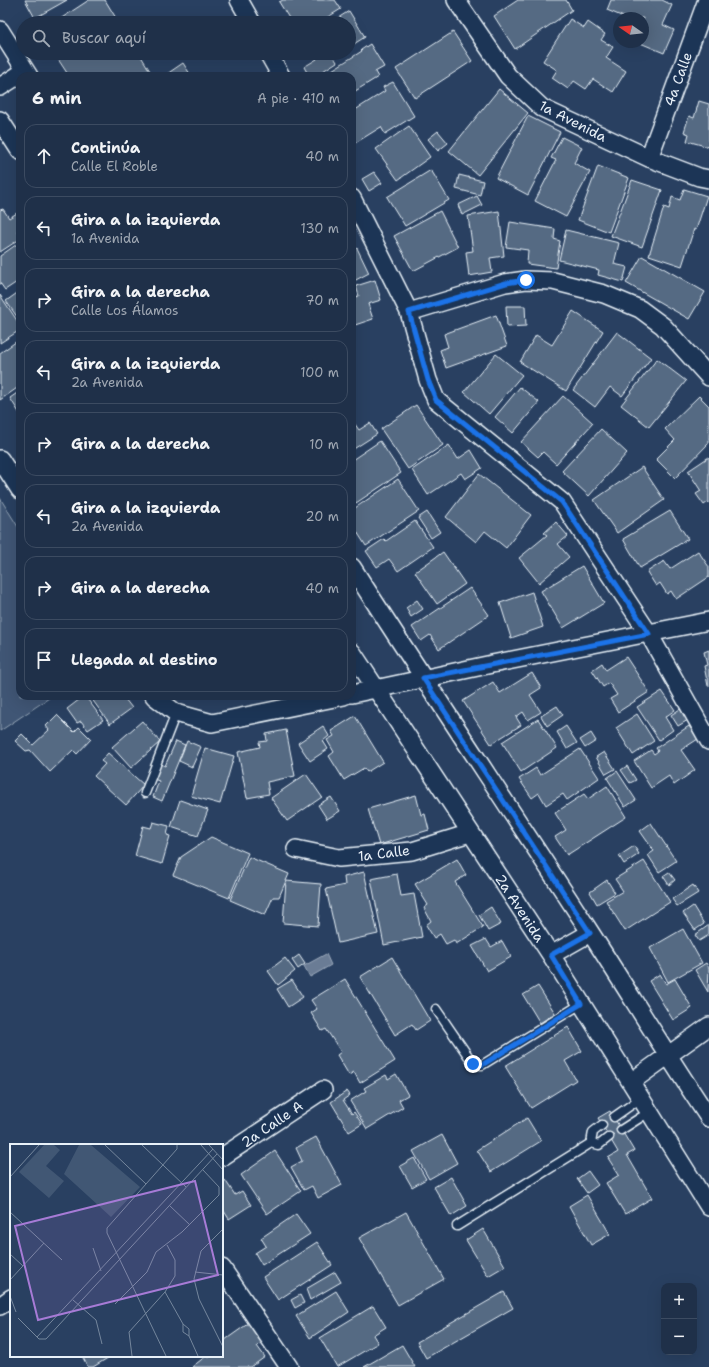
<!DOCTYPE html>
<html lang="es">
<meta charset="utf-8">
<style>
body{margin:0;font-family:"Shantell Sans",sans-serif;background:#273850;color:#f1f3f6}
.controls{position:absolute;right:12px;bottom:12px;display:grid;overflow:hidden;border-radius:8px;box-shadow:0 4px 16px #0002}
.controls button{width:36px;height:36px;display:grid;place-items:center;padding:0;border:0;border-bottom:1px solid #3c4b61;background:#1f3049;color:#f1f3f6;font:20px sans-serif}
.compass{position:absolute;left:613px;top:12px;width:36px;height:36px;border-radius:50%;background:#1f3049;box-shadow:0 4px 16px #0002;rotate:284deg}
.stop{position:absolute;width:12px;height:12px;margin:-9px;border:3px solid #1a73e8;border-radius:50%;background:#fff}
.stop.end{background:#1a73e8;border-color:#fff;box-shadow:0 1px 4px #0008}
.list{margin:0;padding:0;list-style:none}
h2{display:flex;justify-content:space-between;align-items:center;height:52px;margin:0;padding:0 16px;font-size:17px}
h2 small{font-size:13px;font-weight:400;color:#a1a9b4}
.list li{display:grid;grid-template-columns:26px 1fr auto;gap:12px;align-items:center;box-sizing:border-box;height:64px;margin:0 8px 8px;padding:0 8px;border:1px solid #3c4b61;border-radius:12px}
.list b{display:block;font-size:15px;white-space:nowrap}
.list p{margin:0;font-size:13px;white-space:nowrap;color:#a1a9b4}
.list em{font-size:13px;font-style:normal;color:#a1a9b4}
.icon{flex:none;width:22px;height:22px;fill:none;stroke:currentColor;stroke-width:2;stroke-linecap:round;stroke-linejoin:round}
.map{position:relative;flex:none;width:709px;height:1367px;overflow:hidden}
.search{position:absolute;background:#1f3049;box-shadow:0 4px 16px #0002;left:16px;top:16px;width:340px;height:44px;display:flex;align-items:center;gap:10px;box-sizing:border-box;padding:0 14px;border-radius:22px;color:#a1a9b4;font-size:15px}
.panel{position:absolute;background:#1f3049;box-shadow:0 4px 16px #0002;left:16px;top:72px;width:340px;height:628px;border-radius:12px}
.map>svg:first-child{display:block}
.green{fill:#415774;stroke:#94a4b6}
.water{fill:#6b7c95;stroke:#9dabbd}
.building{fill:#556a83;stroke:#e8f1f8}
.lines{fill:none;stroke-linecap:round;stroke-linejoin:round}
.service-casing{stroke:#e8f1f8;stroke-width:11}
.minor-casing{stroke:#e8f1f8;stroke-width:20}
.service{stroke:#1d3557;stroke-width:8}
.minor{stroke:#1d3557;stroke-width:17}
.route{stroke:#1a73e8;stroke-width:5}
.labels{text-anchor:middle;stroke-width:3;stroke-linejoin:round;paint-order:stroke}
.street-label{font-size:14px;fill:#e8f1f8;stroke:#1d3557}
.inset-road{fill:none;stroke:#75879d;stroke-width:1}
.view{fill:#a77bd6;fill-opacity:0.15;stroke:#a77bd6;stroke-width:2}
.inset-edge{fill:none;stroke:#e8f1f8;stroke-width:2}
</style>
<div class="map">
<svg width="709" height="1367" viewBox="0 0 709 1367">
<rect width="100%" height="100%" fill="#294061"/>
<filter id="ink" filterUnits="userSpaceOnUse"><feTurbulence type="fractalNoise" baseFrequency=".025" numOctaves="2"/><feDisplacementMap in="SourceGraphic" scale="8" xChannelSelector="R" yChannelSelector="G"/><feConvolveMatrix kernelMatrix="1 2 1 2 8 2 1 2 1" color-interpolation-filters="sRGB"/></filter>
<g filter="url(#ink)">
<path class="green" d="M0,498L20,530V696H52L0,731Z"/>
<path class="water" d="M326,954L331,965L310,977L304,966Z"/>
<path class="building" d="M25,0H67L35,18Z
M89,0H105L119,23H54Z
M283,0H335L341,9L318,23H292L279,2Z
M518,0H566L572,10L515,49L494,16Z
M611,0H662L672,5L663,25L674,30L664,53L638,42H643V18H626L607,10Z
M349,11L365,37L349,47V23H330Z
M570,19L584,28L588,22L605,34L601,40L613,47L606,58L626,71L613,92L593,79L586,89L574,81L568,89L552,78L557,70L543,61Z
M453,32L472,61L415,98L396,69Z
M370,44L384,67L375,72L378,77L352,93V76H325L324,75L362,51L361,50Z
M54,53H139L153,76H69Z
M313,53H339L333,56L337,62L315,76H309L304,67L317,59Z
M183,63L190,74L188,76H164Z
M393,82L414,116L385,134L381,127L352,145V128L354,127L352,123V112L385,91L383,87Z
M499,89L528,113L478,175L449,151Z
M699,101L709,104V147L687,141L689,134L684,132L689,116L694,118Z
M528,116L560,132L528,195L496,178Z
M409,126L430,157L398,180L376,149Z
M438,131L448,143L438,151L428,139Z
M562,137L582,147L574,163L590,172L566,217L535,201L556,160L551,158Z
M598,166L629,178L609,232L578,220Z
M431,170L449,200L405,226L387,197Z
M374,172L382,183L369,191L362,179Z
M459,175L483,181L480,195L456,189Z
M632,180L662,190L642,247L611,236Z
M684,189L707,196L696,230L694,229L682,266L649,255L664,207L669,209L672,197L680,200Z
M477,196L482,205L462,215L458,205Z
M3,209L9,218L17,213L20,218V228L17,230L20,234V239L0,252V210Z
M440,211L458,247L413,271L394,236Z
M499,211L504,256L490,258L492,272L469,276L466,252L473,251L468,216Z
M510,222L555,229L554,239L560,241L556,268L527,264L528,250L506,247Z
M566,230L619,243L614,264L627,267L623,282L598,275L599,270L559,260Z
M20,242V280L5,290L0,283V256Z
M357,248L369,273L352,282V250Z
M642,256L705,292L689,319L626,283Z
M375,280L381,300L368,304L373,319L352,326V298L359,296L356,286Z
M20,291V321L6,301Z
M0,295L20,325V330L0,343Z
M506,306H525L526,326L507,327Z
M573,311L603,331L566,391L520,362L536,335L552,345Z
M496,315L507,346L446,368L440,350L448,347L444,334Z
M617,332L651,358L622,396L610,387L595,407L573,390Z
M20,339V386L0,400V353Z
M496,354L522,375L489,414L464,392Z
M657,359L686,381L649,427L621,405Z
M520,387L539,402L513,433L495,417Z
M20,391V414L10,398Z
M563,396L593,423L556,464L543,452L538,457L521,442Z
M699,396L709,406V443L675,478L656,459L675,440L665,429Z
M416,405L443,445L408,469L381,429Z
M352,420L359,430L370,423L377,434L352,450Z
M601,429L627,453L589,496L562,471Z
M380,441L401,473L356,503L352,497V460Z
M449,445L458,459L471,450L482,468L465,479L461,473L428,495L412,470Z
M709,457V503L708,502L704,505L696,494L701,491L688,471Z
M642,467L664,500L617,533L594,500Z
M479,474L531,515L506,548L485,531L476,542L446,517Z
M398,479L419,511L366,546L352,524V510Z
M670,511L688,539L640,568L623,539Z
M427,512L440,532L431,538L418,518Z
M415,521L433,547L398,571L389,559L377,567L366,551L384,539L386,541Z
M556,522L568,536L558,544L569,557L539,583L519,558L547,535L544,533Z
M698,551L709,567V577L676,599L671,591L667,594L660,583L656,586L647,572L664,561L670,569Z
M443,552L465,584L437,604L415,572Z
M582,566L604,603L563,628L541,591Z
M470,588L489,615L439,649L430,635L421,641L412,627Z
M532,592L543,627L511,638L500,603Z
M417,600L423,609L411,617L406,608Z
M709,650V686H708L704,666L707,665L704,652Z
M626,657L649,692L618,712L610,699L617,695L609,683L603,687L592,670L602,663L606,670Z
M532,673L541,688L530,695L541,712L528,720L523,712L516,717L521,725L491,744L463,701L493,682L500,693Z
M662,691L675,710L665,717L673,730L659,740L637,707Z
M84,696H85L103,720L88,730L81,721L77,723L67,709Z
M93,696H129L125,699L132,708L110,724L91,698Z
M557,706L563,715L547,726L541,716Z
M680,709L688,720L678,726L671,715Z
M637,714L654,741L633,755L616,728Z
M57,715L74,732L79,727L91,739L77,754L73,750L50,772L30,750L26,751L15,741L22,734L33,745L49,730L46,726Z
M355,716L383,762L367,772L364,768L344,780L329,756L334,752L327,740L334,736L331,731Z
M538,719L557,748L521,772L502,742Z
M142,721L160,742L131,768L112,747Z
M323,726L329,736L323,741L328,749L310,761L298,743Z
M566,726L577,743L567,749L557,732Z
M689,726L698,739L681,750L695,770L674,785L669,776L651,788L634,761L651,750L654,754L658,751L656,748Z
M286,730L295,776L267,782L269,794L247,798L238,752L260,747L259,742L267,741L266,734Z
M591,733L596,741L585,748L580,740Z
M176,741L185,745L162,801L153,797L159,781L151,778L157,762L165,766Z
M187,741L201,747L192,767L179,761Z
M205,748L234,756L220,804L191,796Z
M580,749L599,778L567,800L563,794L546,805L539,793L532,798L519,779L536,768L540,775Z
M604,752L615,769L606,774L596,757Z
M108,753L144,785L126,805L94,776L105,764L101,761Z
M627,766L636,780L630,783L621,770Z
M617,771L636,800L625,807L607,778Z
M306,774L322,797L287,821L271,798Z
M607,786L626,817L567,855L555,837L566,830L555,813L584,794L588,799Z
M416,795L421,815L425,814L429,830L379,845L368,809Z
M331,797L340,811L327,819L318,805Z
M180,800L208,810L198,836L171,827Z
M153,822L169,826L167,835L170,836L162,864L135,856L143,826L151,828Z
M651,823L676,861L659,872L648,855L654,851L640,831Z
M211,837L248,853L229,898L173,875L181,857Z
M634,846L639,854L624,864L619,856Z
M249,857L289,874L279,897H273L265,915L230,900Z
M457,859L466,875L455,882L483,927L456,944L454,940L446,944L440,934L434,938L426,925L431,921L424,908L428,905L415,884Z
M644,861L670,902L625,931L606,901L623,891L615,879Z
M364,872L378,934L338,943L326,889L345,885L344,877Z
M669,872L675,880L669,885L663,876Z
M397,874L401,896L414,894L422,937L384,945L371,879Z
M607,880L615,893L597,904L590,892Z
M286,881L321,884L318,926L283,923Z
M693,885L698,893L677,906L672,899Z
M693,906L704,924L695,930L683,913Z
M491,907L501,924L488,931L479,915Z
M709,925V935L699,941L695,935Z
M683,929L702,963L668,982L650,948Z
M486,939L491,947L502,941L511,957L487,971L472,946Z
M299,955L305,964L298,969L292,960Z
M392,957L430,1021L416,1030L412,1024L395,1035L360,977Z
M285,958L295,971L278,985L268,971Z
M706,963L709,968L708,992L695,970Z
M660,974L666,984L675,979L692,1008L673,1020L649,981Z
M345,979L395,1061L360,1083L354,1072L349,1075L337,1055L341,1052L326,1029L322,1031L311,1013L317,1009L311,1000Z
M292,980L303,997L288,1007L277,989Z
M538,986L555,1013L540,1023L523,995Z
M568,1027L582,1051L565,1061L576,1080L531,1108L505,1066Z
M396,1074L408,1095L399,1100L403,1107L367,1129L350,1101L366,1091L364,1088L386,1075L388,1079Z
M347,1091L350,1095L343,1100L352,1114L354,1112L362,1124L349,1132L331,1102Z
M610,1111L634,1151L627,1155L652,1198L625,1214L606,1183L619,1175L608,1158L618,1152L598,1118Z
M527,1118L541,1141L491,1172L477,1150Z
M442,1135L457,1163L429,1179L413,1151Z
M316,1137L342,1185L318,1198L312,1186L304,1190L291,1167L302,1161L296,1148Z
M275,1151L301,1191L267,1214L241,1175Z
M414,1158L426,1179L412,1187L400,1166Z
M588,1171L598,1185L587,1193L577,1179Z
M451,1177L467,1206L451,1216L434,1187Z
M225,1180L235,1195L242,1191L251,1205L229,1219L222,1208V1182Z
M587,1195L610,1234L591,1245L569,1206Z
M406,1212L444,1279L398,1305L359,1238Z
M296,1214L310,1234L262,1265L255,1253L266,1246L261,1238Z
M483,1229L505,1266L488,1276L466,1240Z
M317,1242L332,1265L278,1300L263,1277Z
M335,1272L341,1282L310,1300L306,1289Z
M336,1291L349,1312L310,1338L296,1316Z
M504,1292L513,1308L426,1358L417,1342Z
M300,1295L304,1303L295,1308L291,1300Z
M373,1306L386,1327L373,1335L378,1343L337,1367L320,1338Z
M249,1323L263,1342L257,1346L265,1357L251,1367H192L206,1356H222V1337L225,1340Z
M402,1345L415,1367H364Z
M82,1356H111L93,1367H88Z"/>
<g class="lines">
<defs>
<path id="service" d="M145,793L176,713
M436,1009L473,1063L477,1065H482L581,1004
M614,1117L641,1098
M621,1130L649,1112
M591,1143L593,1132L602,1125
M457,1226L591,1143L599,1145L609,1137"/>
<path id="minor" d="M239,0L252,23
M456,0L508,76L542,108L649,158L699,177L709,179
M0,30L29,76
M268,53L281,76
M0,87L25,71
M0,120L20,151
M649,158L707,0
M352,198L409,312L428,380L436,400L562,502L649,634L709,741
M409,312L505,283L526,280L553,281L604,294L640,309L663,326L709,377
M0,459L20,490
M352,567C430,689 511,810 590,932C630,994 668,1057 709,1118
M352,652L551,955L709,1207
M352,694L492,664L709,621
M154,696L176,713L212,723L344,696
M296,849L339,858L412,851L470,833
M551,955L590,933
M631,1082L709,1026
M222,1157L323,1090
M222,1268L289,1367
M0,1306L11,1298"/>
</defs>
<use href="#service" class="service-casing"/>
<use href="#minor" class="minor-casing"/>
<use href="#service" class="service"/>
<use href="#minor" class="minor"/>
</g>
</g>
<g class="lines" filter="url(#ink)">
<path class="route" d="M473,1064L482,1065L581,1004L551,955L590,933L423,678L649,634L562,502L436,400L428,380L409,312L506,283L526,280"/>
</g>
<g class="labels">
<g class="street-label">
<text transform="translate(678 79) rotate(-70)" y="5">4a Calle</text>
<text transform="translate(573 121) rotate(27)" y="5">1a Avenida</text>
<text transform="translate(384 853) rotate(-7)" y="5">1a Calle</text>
<text transform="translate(520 908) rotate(57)" y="5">2a Avenida</text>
<text transform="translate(272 1124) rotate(-34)" y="5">2a Calle A</text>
</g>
</g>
<g transform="translate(10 1144)">
<rect width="213" height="213" fill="#294061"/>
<path d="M34,1H44L50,6L36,22L54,37L39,54L9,28ZM69,1H81L130,43L101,73L54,30Z" fill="#415774"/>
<path class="inset-road" d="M95,1L136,40M132,1L176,43M191,1L213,26M199,1L213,16M0,33L29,1M160,62L180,81M0,68L52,116M213,85L191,107L184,135L189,155L213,203M83,104L91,127M0,110L13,122M213,127V141M185,128L213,131M0,136L34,99M155,148L173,180L179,185V192L188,212M0,152L6,168M63,156L86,176L92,200M105,160L137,128L146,108L172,88L209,51V43L193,26M8,174L29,195H36L207,10M173,180V188L179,192M27,193L203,5M122,212L119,188L155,148L165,132V116L157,101M156,212L97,89V84L167,5V1"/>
<path class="view" d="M185,37L208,131L28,176L5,82Z"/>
<rect width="213" height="213" class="inset-edge"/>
</g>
</svg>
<div class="controls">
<button>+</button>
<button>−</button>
</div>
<svg class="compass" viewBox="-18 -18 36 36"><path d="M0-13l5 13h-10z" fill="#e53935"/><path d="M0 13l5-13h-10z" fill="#a1a9b4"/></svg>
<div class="stop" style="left:526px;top:280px"></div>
<div class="stop end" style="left:473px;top:1064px"></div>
<div class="search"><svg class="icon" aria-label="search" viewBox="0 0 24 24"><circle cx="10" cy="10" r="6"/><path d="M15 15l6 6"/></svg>Buscar aquí</div>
<section class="panel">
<h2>6 min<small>A pie · 410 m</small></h2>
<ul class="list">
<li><svg class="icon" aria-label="ahead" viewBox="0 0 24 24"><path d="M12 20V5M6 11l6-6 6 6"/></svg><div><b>Continúa</b><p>Calle El Roble</p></div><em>40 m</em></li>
<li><svg class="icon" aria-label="left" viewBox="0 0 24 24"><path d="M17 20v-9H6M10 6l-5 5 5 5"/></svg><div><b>Gira a la izquierda</b><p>1a Avenida</p></div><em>130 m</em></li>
<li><svg class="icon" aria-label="right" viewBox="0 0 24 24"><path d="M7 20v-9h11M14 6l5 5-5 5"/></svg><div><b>Gira a la derecha</b><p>Calle Los Álamos</p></div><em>70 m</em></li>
<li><svg class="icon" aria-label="left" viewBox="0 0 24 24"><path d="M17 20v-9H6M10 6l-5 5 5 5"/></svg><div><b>Gira a la izquierda</b><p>2a Avenida</p></div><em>100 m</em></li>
<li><svg class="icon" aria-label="right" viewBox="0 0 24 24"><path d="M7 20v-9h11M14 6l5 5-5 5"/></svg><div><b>Gira a la derecha</b></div><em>10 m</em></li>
<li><svg class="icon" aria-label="left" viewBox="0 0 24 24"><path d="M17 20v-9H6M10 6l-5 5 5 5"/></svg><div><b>Gira a la izquierda</b><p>2a Avenida</p></div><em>20 m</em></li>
<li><svg class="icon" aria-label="right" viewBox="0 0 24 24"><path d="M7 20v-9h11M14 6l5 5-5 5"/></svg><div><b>Gira a la derecha</b></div><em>40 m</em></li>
<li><svg class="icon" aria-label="arrive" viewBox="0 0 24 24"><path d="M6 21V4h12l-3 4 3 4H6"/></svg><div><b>Llegada al destino</b></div></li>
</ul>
</section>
</div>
